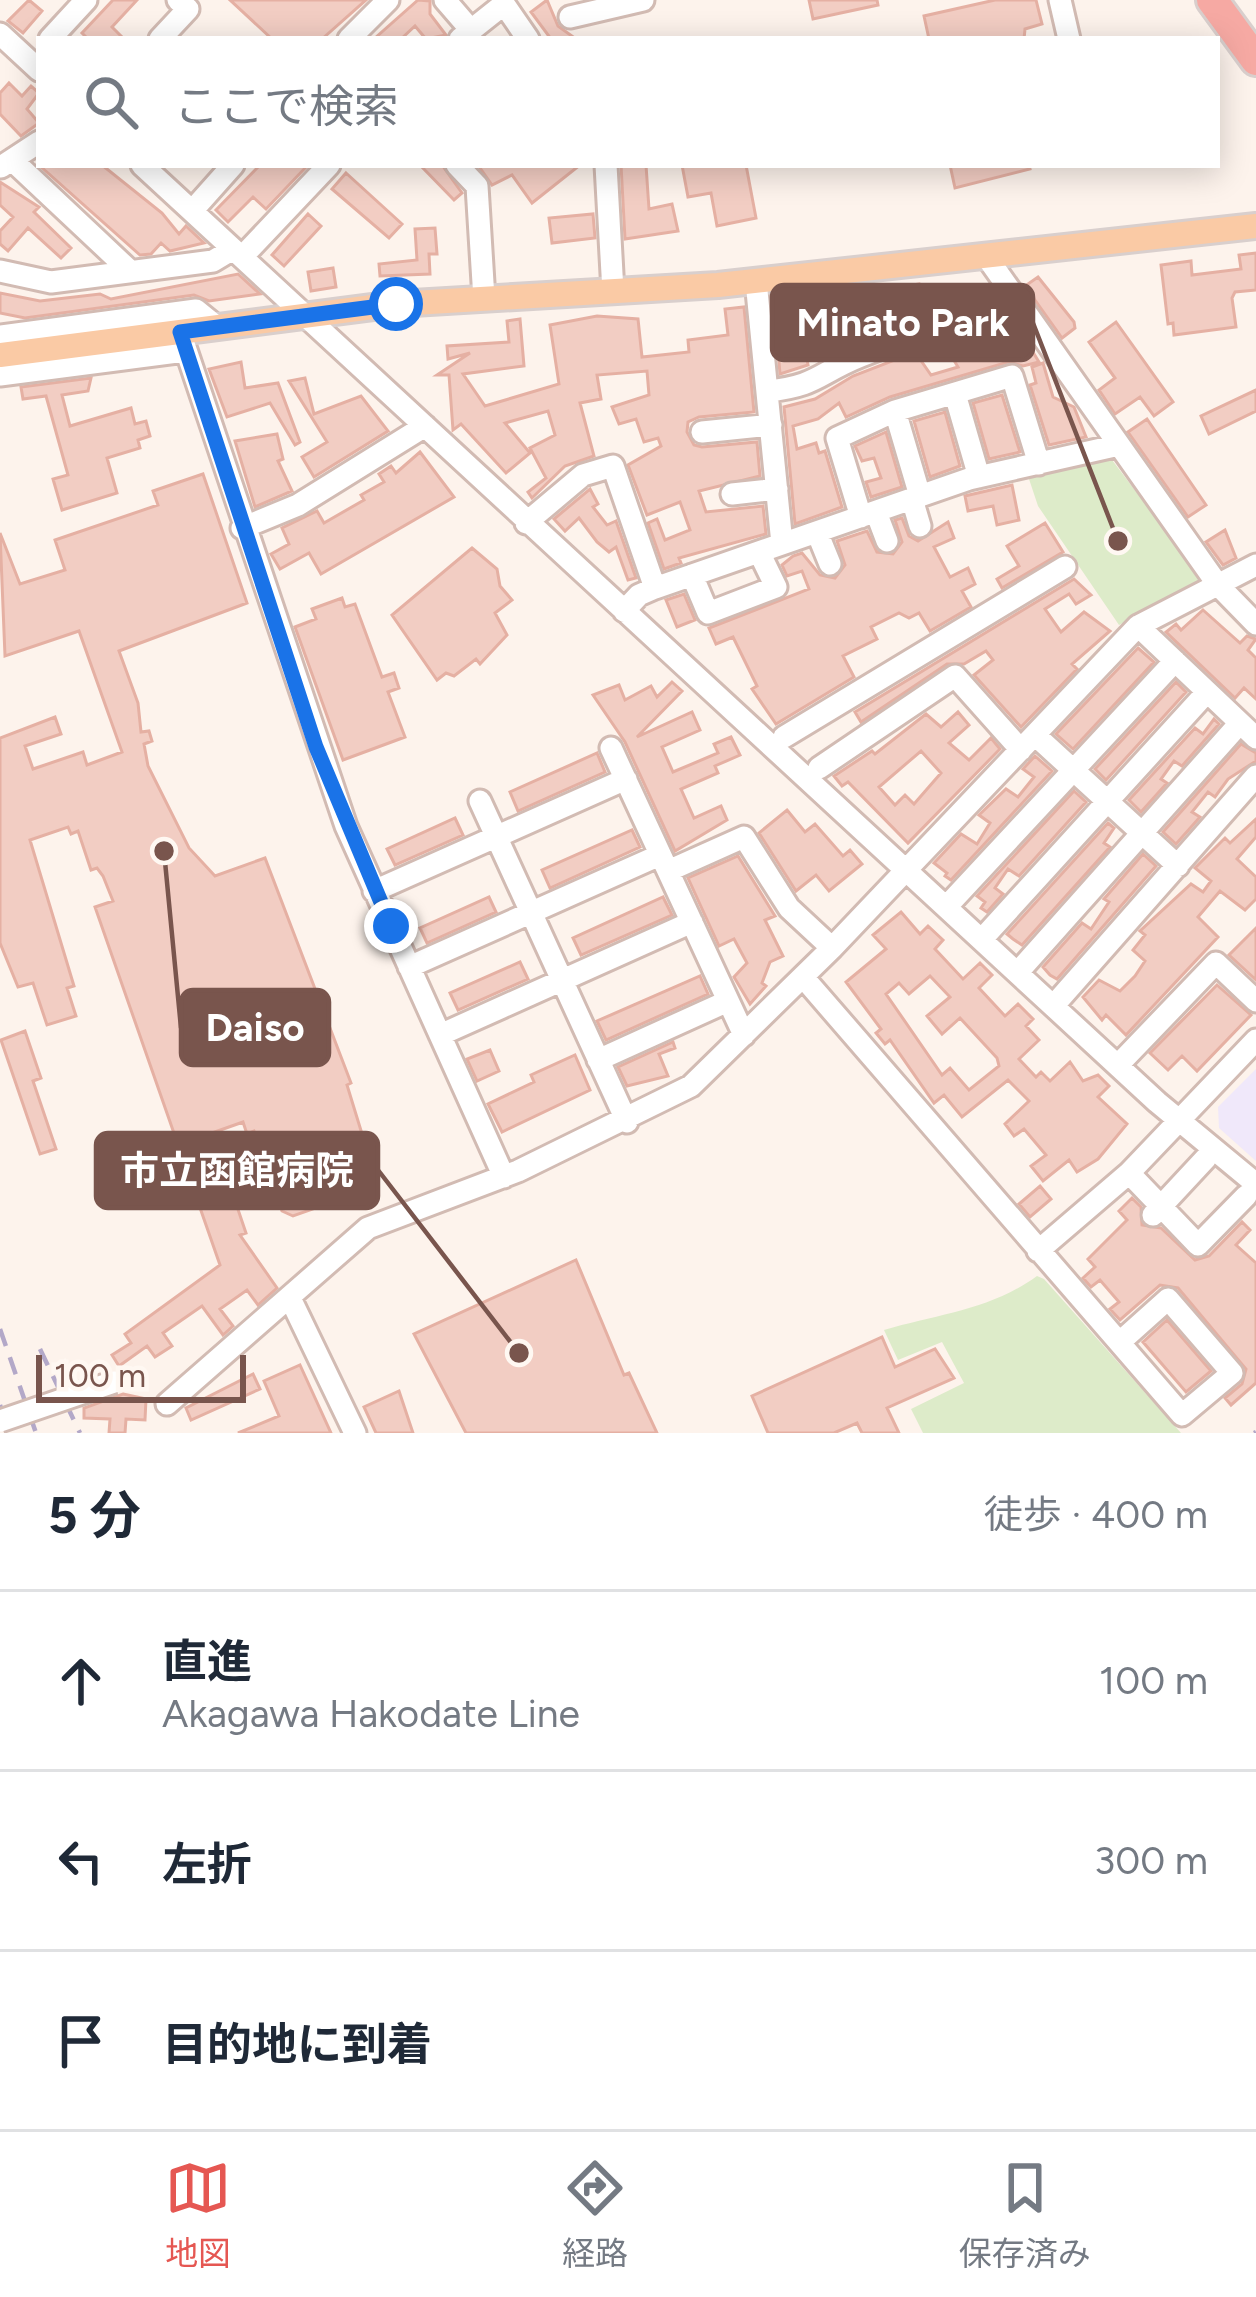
<!DOCTYPE html>
<html lang="ja">
<meta charset="utf-8">
<style>
body{margin:0;font-family:Figtree,"Noto Sans JP",sans-serif;background:#f6f6f7;color:#1f2937}
.scale{position:absolute;left:36px;bottom:30px;width:210px;box-sizing:border-box;padding-left:12px;border:6px solid #79554d;border-top:0;font-size:33px;line-height:42px;white-space:nowrap;color:#79554d;-webkit-text-stroke:9px #fff8f2;paint-order:stroke}
.stop{position:absolute;width:36px;height:36px;margin:-27px;border:9px solid #1a73e8;border-radius:50%;background:#fff}
.stop.end{background:#1a73e8;border-color:#fff;box-shadow:0 3px 12px #0008}
.list{margin:0;padding:0;list-style:none}
h2{display:flex;justify-content:space-between;align-items:center;height:156px;margin:0;padding:0 48px;font-size:51px}
h2 small{font-size:39px;font-weight:400;color:#747a83}
.list li{display:grid;grid-template-columns:78px 1fr auto;gap:36px;align-items:center;box-sizing:border-box;height:180px;padding:0 48px;border-top:3px solid #e0e1e3}
.list b{display:block;font-size:45px;white-space:nowrap}
.list p{margin:0;font-size:39px;white-space:nowrap;color:#747a83}
.list em{font-size:39px;font-style:normal;color:#747a83}
.icon{flex:none;width:66px;height:66px;fill:none;stroke:currentColor;stroke-width:2;stroke-linecap:round;stroke-linejoin:round}
.map{position:relative;flex:none;width:1256px;height:1433px;overflow:hidden}
.search{position:absolute;background:#fff;box-shadow:0 6px 30px #0003;left:36px;right:36px;top:36px;height:132px;display:flex;align-items:center;gap:30px;box-sizing:border-box;padding:0 42px;border-radius:0px;color:#747a83;font-size:45px}
.sheet{height:696px;background:#fff}
nav{display:flex;justify-content:space-around;align-items:center;box-sizing:border-box;height:168px;border-top:3px solid #e0e1e3;background:#fff;font-size:33px;color:#747a83}
nav a{display:grid;justify-items:center;gap:6px}
nav .on{color:#e55752}
.map>svg:first-child{display:block}
.education{fill:#f0e8fa}
.green{fill:#ddebc9}
.building{fill:#f2cdc3;stroke:#e5b0a3;stroke-width:3;fill-rule:evenodd}
.lines{fill:none;stroke-linecap:round;stroke-linejoin:round}
.minor-casing{stroke:#d2bbb3;stroke-width:27}
.major-casing{stroke:#d9cfcd;stroke-width:30}
.highway-casing{stroke:#d9cfcd;stroke-width:36}
.minor{stroke:#fff;stroke-width:21}
.major{stroke:#facaa5;stroke-width:24}
.highway{stroke:#f6a9a3;stroke-width:30}
.rail{stroke:#b3a8c8;stroke-width:4.5;stroke-dasharray:18 12;stroke-linecap:butt}
.minor-bridge-casing{stroke:#d2bbb3;stroke-width:27;stroke-linecap:butt}
.minor-bridge{stroke:#fff;stroke-width:21}
.route{stroke:#1a73e8;stroke-width:15}
.leader{fill:none;stroke:#79554d;stroke-width:4.5}
.callout-dot{fill:#79554d;stroke:#fff8f2;stroke-width:4.5}
.callout{fill:#79554d;stroke:#79554d;stroke-width:4.5}
.callout-label{font-size:39px;text-anchor:middle;font-weight:bold;fill:#fff}
</style>
<div class="map">
<svg width="1256" height="1433" viewBox="0 0 1256 1433">
<rect width="100%" height="100%" fill="#fdf3ec"/>
<path class="education" d="M1256,1069V1161L1219,1128L1218,1107Z"/>
<path class="green" d="M1109,456L1200,576L1197,584L1119,625L1038,506L1027,473Z
M1037,1276L1044,1279L1181,1433H923L911,1409L964,1383L942,1342L898,1360L884,1330C939,1314 990,1310 1037,1276Z"/>
<path class="building" d="M29,0L42,11L23,33L8,21Z
M113,0H137L112,27L124,39H88L82,33Z
M230,0H366L322,39H272Z
M418,0L430,1V14L446,35L426,39L415,26L401,39H374Z
M547,0L558,26L576,39H551L531,12Z
M809,0H877L878,5L813,19Z
M995,0H1036L1042,24L1025,29L1024,39H929L924,16Z
M9,83L22,96L31,86L39,93L27,109L39,123L21,136L0,114V93Z
M39,165H102L162,213L179,234L186,226L204,243L170,251L161,243L151,254L140,255Z
M260,165H308L266,209L253,197L228,222L216,210Z
M420,165H442L462,193L454,200Z
M478,165H580L532,203L512,175L492,185Z
M621,165H646L649,209L672,204L678,231L625,239Z
M682,165H746L756,218L717,226L711,193L688,197Z
M950,165H1029L1030,169L955,188Z
M346,173L402,224L389,238L332,189Z
M0,182L39,207L34,212L71,248L61,258L28,228L8,251L0,244V231L13,217L0,205Z
M308,214L321,226L284,266L272,255Z
M593,214L595,238L552,243L549,218Z
M435,228L437,254H429L430,274L380,276L379,264L417,260L415,229Z
M1256,253V290L1235,292L1232,298L1236,327L1174,335L1173,323L1168,324L1161,265L1191,261L1192,275L1241,269L1239,255Z
M333,268L336,287L311,291L308,272Z
M238,274L260,294L209,301L194,295L25,318L0,313V293L40,301L100,294L111,299Z
M1038,277L1074,322L1075,328L1062,338L1025,286Z
M919,284L922,303L944,295L949,309L989,286L996,296L846,346L843,336L821,340L824,357L819,360L804,341L808,365L780,374L775,316L784,315L782,301L830,300L831,306L863,301L862,292L877,290L880,314L905,310L901,287Z
M744,307L754,412L699,417L688,422L687,432L694,445L702,447L757,442L760,476L699,491L706,512L763,506L766,534L679,558L681,563L664,569L648,523L657,519L665,540L690,530L680,502L647,515L628,465L661,446L658,438L644,442L636,419L619,424L612,407L649,395L647,371L597,375L601,399L580,403L594,456L565,466L532,498L528,492L546,478L530,448L555,435L548,411L505,423L530,453L506,473L461,424L453,430L449,375H437L470,353L448,359L447,346L509,342L507,321L520,319L524,366L463,374L485,406L559,384L550,325L597,316L638,319L642,357L689,352L688,340L728,335L725,309Z
M1116,322L1173,402L1154,416L1140,397L1115,414L1099,390L1115,378L1089,342Z
M1018,328L1039,362L1023,366L1008,362L890,397L846,417L839,403L818,419L793,426L797,449L816,443L819,453L825,451L842,507L795,524L784,407L815,399L853,376L915,352L931,375L958,367L944,344Z
M241,362L245,388L278,383L300,442L295,445L270,403L227,417L209,369Z
M1043,363L1053,397L1074,407L1086,437L1049,445L1030,385L1036,383L1032,367Z
M91,378L88,391L62,395L70,426L131,408L135,424L146,421L150,436L138,440L140,448L107,458L117,493L62,510L53,479L68,475L46,396L23,399L21,387Z
M305,378L314,414L361,396L388,431L314,477L302,457L327,442L289,381Z
M1256,390V411L1209,434L1201,416Z
M1002,395L1020,452L989,459L973,403Z
M945,412L960,466L930,477L914,421Z
M1147,419L1206,505L1188,517L1128,432Z
M886,432L902,487L871,497L866,482L881,478L874,458L862,461L855,446Z
M277,434L283,459L278,461L292,491L255,507L235,441Z
M420,452L454,497L321,574L309,553L280,569L271,554L289,544L282,528L317,511L324,523L364,500L361,495L384,482L379,474L391,466L396,473Z
M203,474L247,603L119,651L138,703L141,732L149,731L152,741L144,744L148,766L189,848L215,876L265,858L351,1083L347,1085L378,1186L293,1216L282,1211L254,1131L247,1134L243,1122L212,1133L246,1233L240,1235L277,1288L258,1305L247,1290L220,1309L233,1326L223,1335L202,1306L163,1333L172,1346L155,1357L147,1346L119,1366L112,1355L131,1343L125,1334L220,1265L95,907L113,901L103,876L97,868L91,870L78,831L71,834L68,827L30,840L74,986L67,988L76,1016L47,1025L33,983L18,987L0,943V738L55,717L61,734L25,746L33,769L83,752L87,765L122,752L79,631L5,656L0,533L20,584L65,570L55,540L158,505L153,491Z
M1012,485L1019,520L997,525L993,506L968,511L965,496Z
M590,489L598,504L593,507L607,525L616,521L636,578L628,580L616,547L609,552L597,542L579,518L565,531L554,519Z
M902,518L909,536L918,541L948,522L954,538L934,547L950,577L968,568L975,584L962,591L971,607L930,631L919,613L909,618L899,613L871,627L877,639L843,656L854,677L776,724L752,689L757,686L733,637L716,644L709,628L809,589L802,571L787,576L782,565L793,556L802,553L820,575L835,578L845,565L837,541L867,531L877,552L893,554L902,542L895,520Z
M1045,523L1063,552L1002,588L997,579L1019,566L1007,546Z
M1225,530L1236,558L1223,565L1206,542Z
M472,548L497,569L500,586L512,600L495,613L507,635L480,664L476,659L454,676L446,673L437,680L392,615Z
M1074,579L1091,595L1076,604L1069,594L1045,609L1061,632L1084,612L1110,631L1072,664L1077,669L1021,727L974,675L993,660L986,651L964,664H947L861,722L855,712Z
M684,594L695,620L677,627L666,600Z
M342,598L345,607L355,604L382,677L394,673L399,688L388,692L405,737L343,760L295,627L316,619L312,609Z
M1203,610L1240,643L1247,636L1256,639L1248,650L1256,658V699L1244,688L1235,698L1166,632L1176,624L1181,630Z
M1138,648L1154,662L1073,749L1056,734Z
M672,682L682,691L637,737L692,712L700,730L662,747L673,772L718,753L714,744L731,737L740,755L715,766L718,773L681,789L694,818L721,806L727,820L675,851L625,742L593,695L619,685L625,700L651,686L657,697Z
M1176,682L1186,692L1106,780L1095,769Z
M958,712L969,725L949,743L969,760L991,738L1000,749L908,843L848,782L842,786L834,776L872,751L875,754L926,714L941,727ZM921,751L941,773L914,804L905,795L895,805L879,787Z
M1214,719L1219,724L1182,766L1174,761L1161,779L1167,783L1141,812L1129,800L1195,728L1203,734Z
M1241,744L1256,753V761L1228,779L1215,797L1208,792L1192,812L1200,817L1176,844L1163,832Z
M597,753L605,772L518,811L510,792Z
M1035,756L1052,771L951,880L945,876L947,873L934,863L961,834L977,844L990,823L979,815L1006,789L1018,797L1034,777L1023,769Z
M1074,791L1086,802L1019,876L1008,869L995,888L1003,894L987,912L981,908L985,902L977,896Z
M787,810L805,832L815,824L843,856L850,850L862,864L829,891L816,875L796,891L759,833Z
M455,818L463,835L395,865L387,849Z
M1256,819V837L1237,859L1256,877V899L1245,910L1220,891L1198,917L1218,937L1126,1035L1106,1015L1102,1020L1083,997L1099,980L1120,991L1135,976L1145,961L1133,950L1145,935L1140,931L1191,884L1203,892L1211,881L1195,868L1225,838L1230,843Z
M1108,823L1114,828L1104,843L1110,847L1022,945L1013,939L1007,934Z
M632,830L640,847L550,888L542,870Z
M1143,854L1156,866L1057,979L1050,975L1043,967L1082,923L1091,929L1109,902L1104,899Z
M738,856L775,916L765,920L783,956L770,962L762,983L766,986L750,1004L734,977L747,963L734,939L719,946L688,878Z
M489,897L496,912L427,943L420,928Z
M663,897L672,915L581,955L573,938Z
M901,912L920,934L928,926L943,940L935,949L963,979L980,963L992,975L979,988L1005,1016L1018,1004L1033,1019L1026,1026L1039,1040L1019,1059L1036,1077L1041,1072L1050,1081L1070,1062L1083,1081L1098,1075L1109,1086L1098,1097L1127,1124L1098,1159L1077,1172L1069,1160L1043,1181L1031,1166L1046,1155L1024,1129L1014,1136L1005,1124L1029,1101L1008,1080L962,1117L944,1095L934,1103L890,1040L885,1044L876,1033L881,1029L846,982L886,949L873,935ZM930,976L950,997L927,1016L942,1034L960,1018L997,1058L999,1066L969,1090L950,1068L942,1075L886,994L899,983L909,994Z
M1256,928V980L1229,955Z
M520,962L528,979L458,1010L450,993Z
M700,976L708,994L606,1040L597,1021Z
M1217,985L1251,1015L1197,1071L1182,1056L1168,1070L1150,1053Z
M25,1031L41,1078L33,1081L56,1149L40,1154L1,1040Z
M673,1042L675,1048L659,1054L668,1076L627,1086L618,1067Z
M490,1050L499,1071L477,1081L467,1059Z
M575,1055L590,1090L502,1132L488,1104L534,1082L531,1075Z
M1040,1186L1051,1199L1030,1217L1019,1204Z
M1132,1198L1141,1207L1142,1225L1161,1228L1195,1260L1209,1256L1242,1222L1250,1230L1236,1245L1256,1263V1383L1231,1405L1225,1398L1242,1384L1246,1369L1178,1288L1160,1285L1120,1320L1110,1309L1119,1302L1100,1280L1091,1287L1083,1278L1095,1267L1088,1259L1127,1220L1119,1211Z
M576,1260L624,1375L629,1373L657,1433H466L414,1334Z
M1167,1320L1211,1371L1186,1392L1143,1342Z
M882,1337L895,1367L935,1349L954,1378L887,1408L899,1433H862L857,1423L834,1433H768L752,1396Z
M300,1365L331,1433H238L279,1416L264,1381Z
M253,1374L260,1389L191,1420L186,1408Z
M399,1391L413,1433H376L364,1407Z
M123,1394L146,1399L145,1420L126,1419L125,1433H109L110,1419L84,1418V1408Z"/>
<g class="lines">
<defs>
<path id="minor" d="M445,0L470,29
M1060,0L1069,39
M570,17L643,0
M0,34L39,70
M50,39L86,0
M160,39L188,9L178,0
M349,39L388,0
M460,39L504,4L528,39
M12,160L130,271
M142,165L1157,1102L1256,1184
M457,165L477,186L484,299
M606,165L613,292
M1,167L39,142
M192,211L233,165
M986,256L1218,585L1256,624
M242,257L329,165
M0,271L51,282L213,261L233,249
M756,281L782,544
M180,332L346,826L504,1177
M0,336L196,310L217,327
M0,375L185,351
M767,391C818,386 818,373 861,356C910,336 963,321 1015,313
M955,394L979,477
M895,411L920,496
M702,432L771,425
M732,494L777,489
M912,499L920,526
M876,512L887,541
M861,517L837,438L895,411L1012,376L1039,464
M526,523L583,475L613,466L655,588
M242,528L298,505L425,426
M817,532L830,564
M692,575L708,613L776,587L759,552
M624,611L639,595L655,588L969,479L1119,445
M1138,626L1256,738
M1035,735L1178,866
M784,737L1065,567
M611,748L744,1035
M819,768L955,676L1021,750
M480,801L627,1122
M668,871L744,837L789,908L832,948
M374,891L626,779
M948,905L1175,661
M983,938L1207,692
M409,967L660,855
M1019,971L1240,723
M803,977L1182,1415L1232,1373L1168,1299L1120,1342
M1055,1004L1256,776
M440,1035L692,922
M598,1060L728,1001
M1119,1064L1216,963L1256,1001
M1129,1173L1198,1245L1246,1196
M1153,1215L1206,1158
M1038,1251L1129,1173L1256,1040
M290,1298L355,1433
M167,1404L368,1228L518,1171L691,1086L832,948L1138,626L1256,565"/>
<path id="major" d="M0,355L396,304L718,285L1256,226"/>
<path id="highway" d="M1212,0L1256,60"/>
</defs>
<use href="#minor" class="minor-casing"/>
<use href="#major" class="major-casing"/>
<use href="#highway" class="highway-casing"/>
<use href="#minor" class="minor"/>
<use href="#major" class="major"/>
<use href="#highway" class="highway"/>
<path class="rail" d="M0,1329L36,1433
M40,1349L80,1433
M0,1405L9,1433
M1254,1433L1256,1432"/>
<defs>
<path id="minor-bridge" d="M0,1421L114,1382"/>
</defs>
<use href="#minor-bridge" class="minor-bridge-casing"/>
<use href="#minor-bridge" class="minor-bridge"/>
</g>
<g class="lines">
<path class="route" d="M391,926L316,747L180,332L396,304"/>
</g>
<path class="leader" d="M1118 541L1033 323M164 851L181 1028M519 1353L378 1170"/>
<g class="callout-dot">
<circle cx="1118" cy="541" r="12"/>
<circle cx="164" cy="851" r="12"/>
<circle cx="519" cy="1353" r="12"/>
</g>
<g class="callout">
<rect x="772" y="285" width="261" height="75" rx="12"/>
<rect x="181" y="990" width="148" height="75" rx="12"/>
<rect x="96" y="1133" width="282" height="75" rx="12"/>
</g>
<g class="callout-label">
<text x="903" y="336">Minato Park</text>
<text x="255" y="1041">Daiso</text>
<text x="237" y="1184">市立函館病院</text>
</g>
</svg>
<div class="scale">100 m</div>
<div class="stop" style="left:396px;top:304px"></div>
<div class="stop end" style="left:391px;top:926px"></div>
<div class="search"><svg class="icon" aria-label="search" viewBox="0 0 24 24"><circle cx="10" cy="10" r="6"/><path d="M15 15l6 6"/></svg>ここで検索</div>
</div>
<section class="sheet">
<h2>5 分<small>徒歩 · 400 m</small></h2>
<ul class="list">
<li><svg class="icon" aria-label="ahead" viewBox="0 0 24 24"><path d="M12 20V5M6 11l6-6 6 6"/></svg><div><b>直進</b><p>Akagawa Hakodate Line</p></div><em>100 m</em></li>
<li><svg class="icon" aria-label="left" viewBox="0 0 24 24"><path d="M17 20v-9H6M10 6l-5 5 5 5"/></svg><div><b>左折</b></div><em>300 m</em></li>
<li><svg class="icon" aria-label="arrive" viewBox="0 0 24 24"><path d="M6 21V4h12l-3 4 3 4H6"/></svg><div><b>目的地に到着</b></div></li>
</ul>
</section>
<nav>
<a class="on"><svg class="icon" aria-label="map" viewBox="0 0 24 24"><path d="M3 6l6-2 6 2 6-2v14l-6 2-6-2-6 2zM9 4v14M15 6v14"/></svg>地図</a>
<a><svg class="icon" aria-label="directions" viewBox="0 0 24 24"><path d="M12 3l9 9-9 9-9-9zM9 14v-3h6M13 9l2 2-2 2"/></svg>経路</a>
<a><svg class="icon" aria-label="saved" viewBox="0 0 24 24"><path d="M7 4h10v16l-5-4-5 4z"/></svg>保存済み</a>
</nav>
